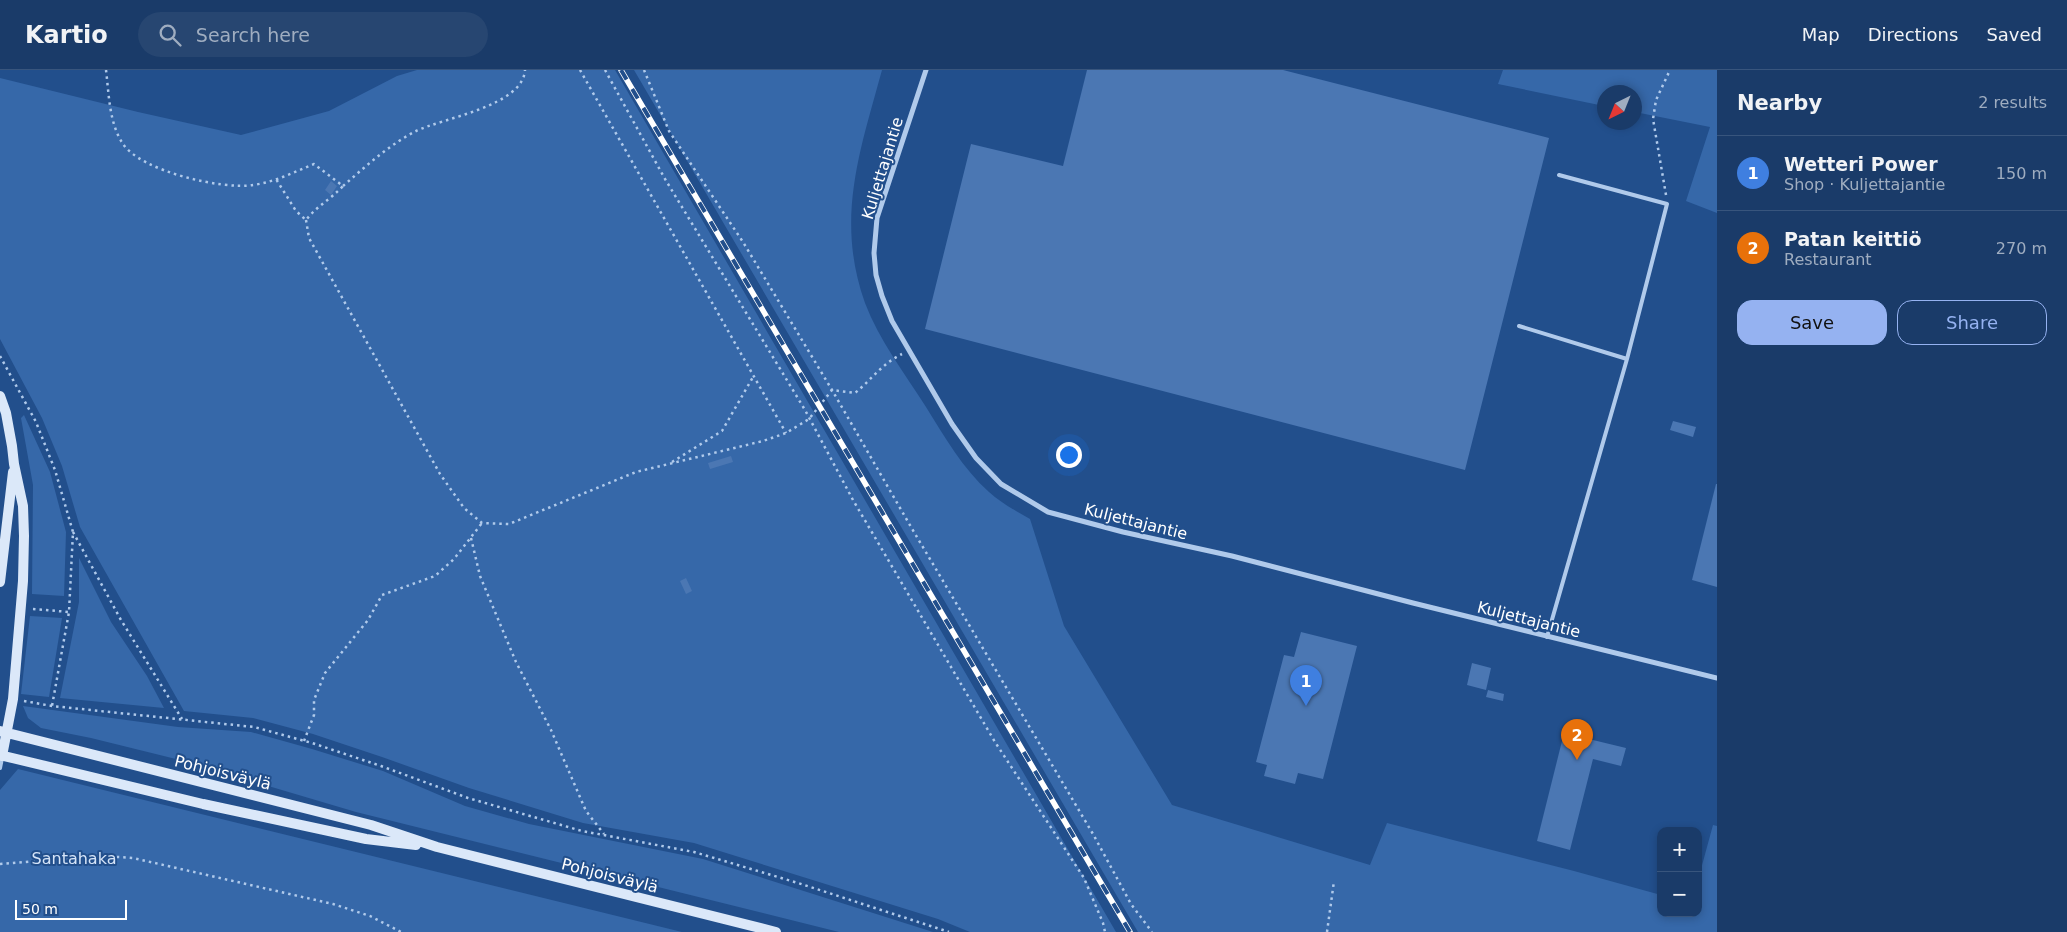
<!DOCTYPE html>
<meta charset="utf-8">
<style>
body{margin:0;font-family:"DejaVu Sans",sans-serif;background:#274671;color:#f1f3f6}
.controls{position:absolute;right:15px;bottom:15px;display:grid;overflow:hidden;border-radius:10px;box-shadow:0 2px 8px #0003}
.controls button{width:45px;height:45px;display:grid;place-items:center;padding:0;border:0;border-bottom:1px solid #38557d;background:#1a3b69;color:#f1f3f6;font:25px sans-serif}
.compass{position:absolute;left:1597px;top:15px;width:45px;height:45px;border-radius:50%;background:#1a3b69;box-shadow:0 2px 8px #0003;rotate:223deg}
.scale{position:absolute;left:15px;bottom:12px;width:112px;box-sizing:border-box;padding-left:5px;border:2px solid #fff;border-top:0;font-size:14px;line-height:18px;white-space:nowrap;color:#fff;-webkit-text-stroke:4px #224f8c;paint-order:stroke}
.you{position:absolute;left:1068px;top:384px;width:18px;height:18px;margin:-12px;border:4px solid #fff;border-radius:50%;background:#1a73e8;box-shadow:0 0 0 8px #1a73e833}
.badge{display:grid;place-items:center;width:32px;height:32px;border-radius:50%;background:#95b2f1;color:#fff;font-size:16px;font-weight:700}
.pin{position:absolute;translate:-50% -41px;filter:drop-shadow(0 1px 2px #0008)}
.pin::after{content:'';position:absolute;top:26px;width:18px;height:15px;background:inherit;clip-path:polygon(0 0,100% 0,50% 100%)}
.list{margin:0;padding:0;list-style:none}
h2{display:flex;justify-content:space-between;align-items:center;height:65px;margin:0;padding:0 20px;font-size:21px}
h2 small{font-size:16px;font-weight:400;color:#9fadc0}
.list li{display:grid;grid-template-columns:32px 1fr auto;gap:15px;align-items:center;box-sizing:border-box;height:75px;padding:0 20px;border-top:1px solid #38557d}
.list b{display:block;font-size:19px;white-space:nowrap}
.list p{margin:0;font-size:16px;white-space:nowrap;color:#9fadc0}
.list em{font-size:16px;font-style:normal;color:#9fadc0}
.actions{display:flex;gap:10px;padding:15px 20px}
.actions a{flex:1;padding:11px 0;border:1px solid #95b2f1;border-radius:15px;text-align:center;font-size:18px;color:#95b2f1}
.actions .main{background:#95b2f1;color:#111}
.icon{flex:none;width:28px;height:28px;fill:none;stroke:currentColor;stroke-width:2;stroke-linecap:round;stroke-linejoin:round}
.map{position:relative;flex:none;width:1717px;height:862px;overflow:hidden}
header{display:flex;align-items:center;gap:30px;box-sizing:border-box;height:70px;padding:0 25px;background:#1a3b69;border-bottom:1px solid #38557d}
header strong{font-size:24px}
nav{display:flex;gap:28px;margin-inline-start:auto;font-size:18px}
.search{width:350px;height:45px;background:#274671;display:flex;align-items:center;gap:12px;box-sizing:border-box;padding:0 18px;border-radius:28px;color:#9fadc0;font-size:19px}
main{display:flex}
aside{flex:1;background:#1a3b69}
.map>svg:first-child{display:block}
.green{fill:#3668a9}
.building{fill:#4b77b3}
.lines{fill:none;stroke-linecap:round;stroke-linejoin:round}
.path{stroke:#b0caeb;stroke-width:2.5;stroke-dasharray:2.5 4;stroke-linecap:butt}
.lane{stroke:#b0caeb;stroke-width:4}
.street{stroke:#b0caeb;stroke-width:5}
.secondary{stroke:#dbe8f9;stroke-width:10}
.rail-casing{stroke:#fff;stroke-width:5.5}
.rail{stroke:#224f8c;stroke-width:4;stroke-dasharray:11;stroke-linecap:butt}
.labels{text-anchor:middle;stroke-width:4;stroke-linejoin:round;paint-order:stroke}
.street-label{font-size:16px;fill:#fff;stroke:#224f8c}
.park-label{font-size:16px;fill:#d5e4f8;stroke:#224f8c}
</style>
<header>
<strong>Kartio</strong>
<div class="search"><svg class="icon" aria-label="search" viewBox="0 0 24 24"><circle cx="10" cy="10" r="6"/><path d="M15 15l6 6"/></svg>Search here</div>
<nav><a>Map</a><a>Directions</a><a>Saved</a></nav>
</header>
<main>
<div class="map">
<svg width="1717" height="862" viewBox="0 0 1717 862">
<rect width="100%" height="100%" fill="#224f8c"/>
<path class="green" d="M417,0H615L1116,862H970L938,849L694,773L583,753L469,718L382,687L313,664L253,648L184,641L80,457L62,396L42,348L0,269V8L138,42L241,65L329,41L397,6Z
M634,0H882C860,81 835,149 865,233C879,270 905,304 926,337C944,366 963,399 989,422C1001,433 1016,441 1030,449L1064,556L1172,735L1370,795L1387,753L1574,801L1661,825V843H1698V810L1713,755L1717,756V862H1138Z
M1503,0H1717V143L1686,131L1710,57L1635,42L1634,22H1604V36L1498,14Z
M24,345L50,402L66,462L64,526L32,524L33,415L21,348Z
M79,488L111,552L147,606L164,638L60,628L79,532Z
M30,546L62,548L49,627L21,624Z
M23,636L178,657L251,662L312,679L383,701L465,736L529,754L703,789L933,862H839L356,742L184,691L91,668L41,658L28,648Z
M18,699L682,862H0V720Z"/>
<path class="building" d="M1087,0H1283L1549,68L1465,400L925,259L971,74L1063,96Z
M331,111L337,116L331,125L325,120Z
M1673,351L1696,357L1693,367L1670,360Z
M731,386L733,392L710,399L708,393Z
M1716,414H1717V517L1692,510Z
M686,508L692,521L686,524L680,511Z
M1301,562L1357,576L1323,709L1298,703L1295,714L1264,706L1267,695L1256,692L1284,585L1294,587Z
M1472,593L1491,598L1486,620L1467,615Z
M1488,620L1504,624L1503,631L1486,627Z
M1564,663L1626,678L1621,696L1593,689L1570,780L1537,771Z"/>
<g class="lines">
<path class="path" d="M106,0C109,24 109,53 123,74C141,101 222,120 253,115C275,112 294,102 314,94L343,116C330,130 318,135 306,150L296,141L276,109
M580,0L786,363
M605,0L665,109L805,340L853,430L995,672L1084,808L1103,853L1105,862
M644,0L669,61L743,172L832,320L911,457L1093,764L1131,834L1152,862
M343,116C366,96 389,75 416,61C443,48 523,36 525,0
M1666,125L1653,49L1656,30L1670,0
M306,150L309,168L440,404L464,438L482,453L509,454L636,402L763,371L786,363L809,349L832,320L855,323C871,310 883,293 902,284
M0,286L36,352L55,400L73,462L69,542L52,636
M672,392L722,361L753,307
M73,462L121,550L182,649
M471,468L480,506L516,592L551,660L586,741L604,764
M33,539L69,542
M24,631L52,636L254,657L312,673L381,696L468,728L582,761L694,782L798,813L949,862
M304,671L314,645V630L325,603L368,550L382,525L435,506L454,489L482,453
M0,794C44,791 89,784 133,788L333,834L370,846L401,862
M1327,862L1334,811"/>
<path class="lane" d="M1519,256L1627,289
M1547,567L1627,289L1667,134L1559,105
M0,698L2,688"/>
<path class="street" d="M926,0L877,148L874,183L876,205L882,226L892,251L952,354L976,388L1001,414L1048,442L1123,462L1232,486L1413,533L1717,608"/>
<path class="secondary" d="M0,326L6,343L12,376L14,394L23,436L24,466L23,511L13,629L2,686
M0,512L13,402
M0,661L371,755L437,777L776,862
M0,685L203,734L366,769L416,775"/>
<defs>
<path id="rail" d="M621,0L1130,862"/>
</defs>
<use href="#rail" class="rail-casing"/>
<use href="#rail" class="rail"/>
</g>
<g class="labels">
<g class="street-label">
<text transform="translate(882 98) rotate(-73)" y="6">Kuljettajantie</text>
<text transform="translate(1136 451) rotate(14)" y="6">Kuljettajantie</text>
<text transform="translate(1529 549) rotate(14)" y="6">Kuljettajantie</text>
<text transform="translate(223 702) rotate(14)" y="6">Pohjoisväylä</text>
<text transform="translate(610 805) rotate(14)" y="6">Pohjoisväylä</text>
</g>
<g class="park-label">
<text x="74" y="794">Santahaka</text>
</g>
</g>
</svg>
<div class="controls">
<button>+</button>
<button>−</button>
</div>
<svg class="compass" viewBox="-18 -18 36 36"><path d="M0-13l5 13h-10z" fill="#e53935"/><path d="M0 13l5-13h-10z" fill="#9fadc0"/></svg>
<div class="scale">50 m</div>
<div class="you"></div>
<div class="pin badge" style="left:1306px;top:636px;background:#3f7fe0">1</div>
<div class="pin badge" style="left:1577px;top:690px;background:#e8710a">2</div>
</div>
<aside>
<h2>Nearby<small>2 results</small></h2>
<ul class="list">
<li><span class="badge" style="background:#3f7fe0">1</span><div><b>Wetteri Power</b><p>Shop · Kuljettajantie</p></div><em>150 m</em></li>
<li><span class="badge" style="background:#e8710a">2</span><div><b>Patan keittiö</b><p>Restaurant</p></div><em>270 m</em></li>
</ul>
<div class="actions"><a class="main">Save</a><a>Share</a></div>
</aside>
</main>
